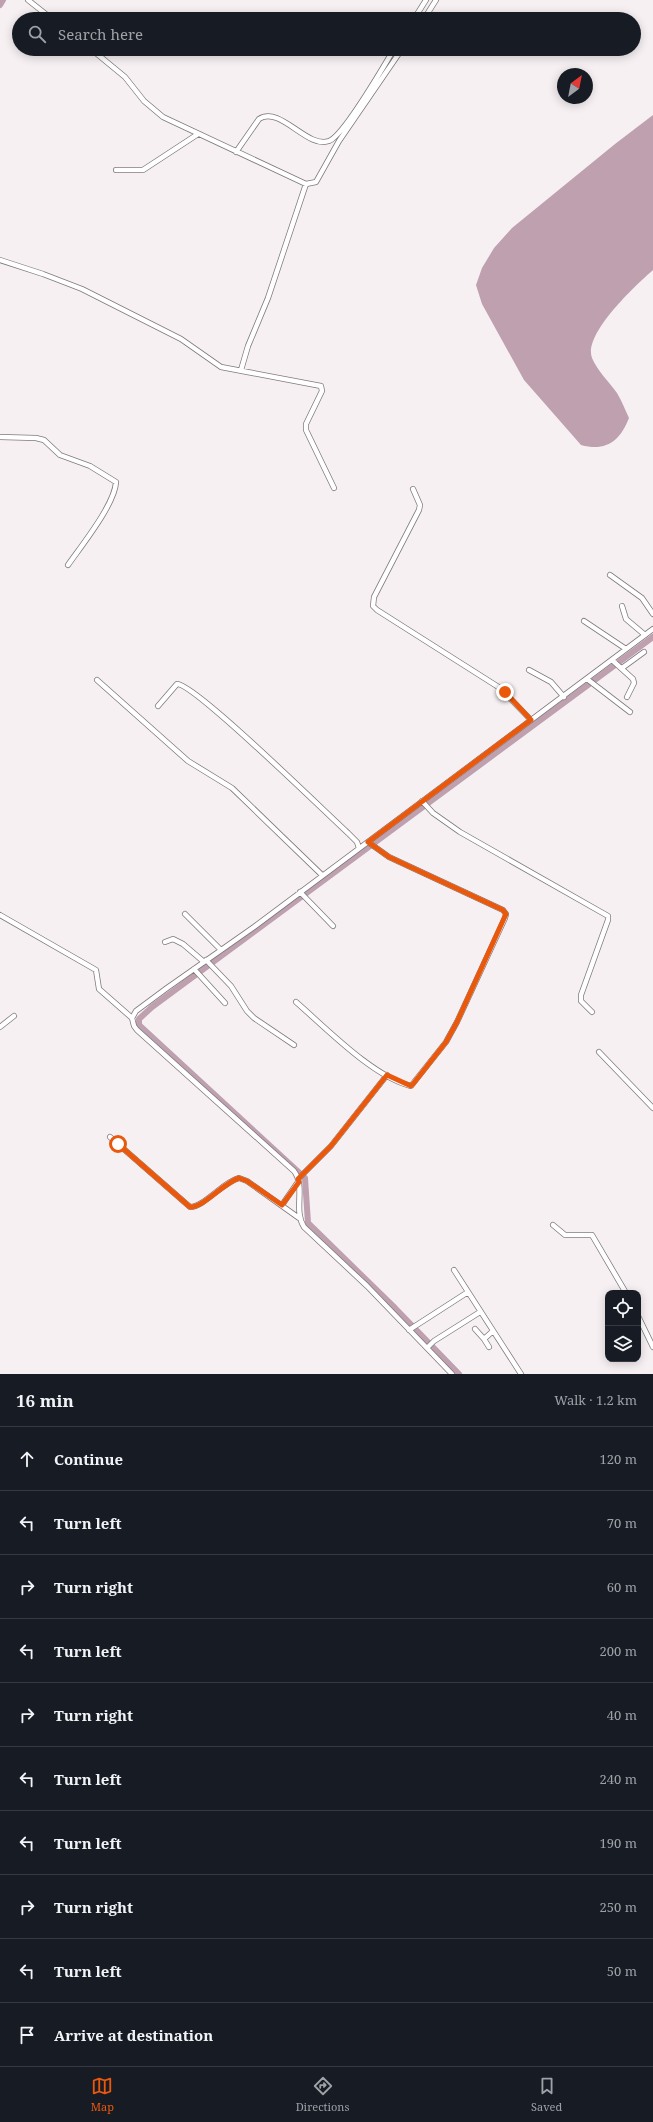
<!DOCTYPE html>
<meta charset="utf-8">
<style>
body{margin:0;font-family:"Noto Serif",serif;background:#20242c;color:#f1f3f6}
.controls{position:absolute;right:12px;bottom:12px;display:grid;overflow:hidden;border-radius:8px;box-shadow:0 2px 10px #0003}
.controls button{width:36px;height:36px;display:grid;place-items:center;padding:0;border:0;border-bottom:1px solid #363941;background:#171b24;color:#f1f3f6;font:20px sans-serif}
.compass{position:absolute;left:557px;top:68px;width:36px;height:36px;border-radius:50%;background:#171b24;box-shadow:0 2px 10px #0003;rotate:32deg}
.stop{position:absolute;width:12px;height:12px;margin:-9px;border:3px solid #ea580c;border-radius:50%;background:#fff}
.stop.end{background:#ea580c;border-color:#fff;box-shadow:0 1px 4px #0008}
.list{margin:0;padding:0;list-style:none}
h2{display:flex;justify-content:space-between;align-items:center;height:52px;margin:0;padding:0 16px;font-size:17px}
h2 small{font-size:13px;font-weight:400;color:#9ea1a6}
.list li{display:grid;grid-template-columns:26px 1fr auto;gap:12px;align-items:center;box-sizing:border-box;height:64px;padding:0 16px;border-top:1px solid #363941}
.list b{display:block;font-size:15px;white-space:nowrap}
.list em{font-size:13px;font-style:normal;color:#9ea1a6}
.icon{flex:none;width:22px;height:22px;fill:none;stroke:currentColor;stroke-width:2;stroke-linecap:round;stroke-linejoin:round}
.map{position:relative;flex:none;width:653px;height:1374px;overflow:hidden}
.search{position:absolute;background:#171b24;box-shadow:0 2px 10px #0003;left:12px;right:12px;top:12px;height:44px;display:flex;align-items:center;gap:10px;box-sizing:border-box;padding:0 14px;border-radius:22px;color:#9ea1a6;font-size:15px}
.sheet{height:692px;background:#171b24}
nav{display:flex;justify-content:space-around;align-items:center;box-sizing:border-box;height:56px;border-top:1px solid #363941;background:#171b24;font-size:11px;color:#9ea1a6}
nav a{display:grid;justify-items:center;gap:2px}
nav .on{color:#ea580c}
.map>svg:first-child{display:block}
.water{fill:#bea0ae}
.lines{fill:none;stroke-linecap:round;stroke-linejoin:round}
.canal{stroke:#bea0ae;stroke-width:6}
.minor-casing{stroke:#7f797c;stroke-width:6}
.minor{stroke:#fff;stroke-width:4.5}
.route{stroke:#ea580c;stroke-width:5}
</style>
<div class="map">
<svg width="653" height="1374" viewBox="0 0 653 1374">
<rect width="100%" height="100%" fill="#f6f0f3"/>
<path class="water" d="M653,115V270C636,285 583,334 592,358C597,370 609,382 617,393C622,401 625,410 629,418C620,441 606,452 581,445L524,380L482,304L476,285L482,268L494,248L512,228L615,144Z"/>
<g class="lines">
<path class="canal" d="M0,5L3,0
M459,1374L395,1308L308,1223L305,1178L139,1025V1019L152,1007L653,637"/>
<defs>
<path id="minor" d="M28,0L52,19
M414,19L426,0
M424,19L436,0
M91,49L125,77L144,101L163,117L306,184L316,182L339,141L402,49
M236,152L259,119C280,105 307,149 329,141C343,136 384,66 394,49
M116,170H143L198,134
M0,260L43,274L82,289L181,339L221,367L321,386L322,391L306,424V430L334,488
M241,370L248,346L268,298L306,184
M0,437L36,438L44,440L60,455L90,466L116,482C115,504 82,545 68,565
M413,489L420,505L419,510L374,597L373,606L377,610L500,688L531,720
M610,575L642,598L653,614
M622,606L626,619L645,635
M584,621L626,649
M612,660L633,679L634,683L627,697
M622,668L644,652
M529,670L551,682L564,697
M587,679L630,712
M97,680L188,761L232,788L322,875
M158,706L177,684C194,683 326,813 348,833L357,842L359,848
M422,801L433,813L460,832L608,916V920L581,995V1001L592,1012
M300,892L333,926
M185,914L221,950
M0,915L96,970L99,989L132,1018
M165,942L173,939L183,944L204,962
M206,960L231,986L247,1011L254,1018L294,1045
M194,969L225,1003
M296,1002C325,1027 373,1077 411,1086L446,1042L457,1022L505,918L506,914L503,910L389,857L368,842
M0,1027L14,1016
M599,1052L653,1108
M110,1137L190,1207C204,1207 223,1182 239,1178L247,1181L299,1218
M298,1179L331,1146L387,1075
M282,1205L298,1182
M553,1225L565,1235H592L626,1293
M454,1270L521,1374
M638,1316L653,1347
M475,1329L484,1339
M409,1330L468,1292
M489,1347L484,1339L493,1331
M427,1348L434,1341L480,1312
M452,1374L367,1286L304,1227C293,1210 306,1187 294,1171L137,1030L134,1026L132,1018L136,1011L167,988L254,927L653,629"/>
</defs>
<use href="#minor" class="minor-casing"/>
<use href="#minor" class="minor"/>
</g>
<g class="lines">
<path class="route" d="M118,1144L190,1207C203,1208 223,1183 239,1178L247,1181L282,1205L299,1182L298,1179L331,1146L387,1075L411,1086L413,1084L446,1042L457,1022L506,914L503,910L389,857L368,842L531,720L505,692"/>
</g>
</svg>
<div class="controls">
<button><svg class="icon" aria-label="locate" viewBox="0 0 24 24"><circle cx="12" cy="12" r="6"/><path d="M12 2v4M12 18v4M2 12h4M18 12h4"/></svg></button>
<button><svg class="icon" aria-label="layers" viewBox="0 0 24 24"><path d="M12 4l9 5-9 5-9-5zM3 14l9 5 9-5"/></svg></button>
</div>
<svg class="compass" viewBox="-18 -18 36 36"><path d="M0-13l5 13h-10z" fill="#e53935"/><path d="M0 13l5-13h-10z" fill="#9ea1a6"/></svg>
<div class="stop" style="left:118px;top:1144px"></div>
<div class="stop end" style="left:505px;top:692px"></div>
<div class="search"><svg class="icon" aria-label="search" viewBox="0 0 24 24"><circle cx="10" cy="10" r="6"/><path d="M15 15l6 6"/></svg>Search here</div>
</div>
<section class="sheet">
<h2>16 min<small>Walk · 1.2 km</small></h2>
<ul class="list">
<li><svg class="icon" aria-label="ahead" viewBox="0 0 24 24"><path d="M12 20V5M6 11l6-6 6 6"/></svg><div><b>Continue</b></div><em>120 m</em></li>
<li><svg class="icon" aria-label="left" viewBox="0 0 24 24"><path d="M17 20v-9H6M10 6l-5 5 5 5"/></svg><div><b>Turn left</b></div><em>70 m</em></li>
<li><svg class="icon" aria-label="right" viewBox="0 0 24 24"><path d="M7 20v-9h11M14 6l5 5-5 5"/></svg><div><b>Turn right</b></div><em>60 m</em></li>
<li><svg class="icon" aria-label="left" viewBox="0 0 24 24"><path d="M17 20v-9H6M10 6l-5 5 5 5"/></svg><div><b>Turn left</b></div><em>200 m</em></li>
<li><svg class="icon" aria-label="right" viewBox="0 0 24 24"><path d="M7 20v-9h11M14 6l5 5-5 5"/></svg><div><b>Turn right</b></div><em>40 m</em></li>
<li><svg class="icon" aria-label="left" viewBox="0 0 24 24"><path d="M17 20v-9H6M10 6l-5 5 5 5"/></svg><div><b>Turn left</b></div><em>240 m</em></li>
<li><svg class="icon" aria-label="left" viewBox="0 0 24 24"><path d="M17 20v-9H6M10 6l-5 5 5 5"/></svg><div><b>Turn left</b></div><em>190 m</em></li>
<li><svg class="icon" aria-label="right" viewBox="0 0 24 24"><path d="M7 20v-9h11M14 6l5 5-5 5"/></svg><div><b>Turn right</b></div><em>250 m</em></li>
<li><svg class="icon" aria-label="left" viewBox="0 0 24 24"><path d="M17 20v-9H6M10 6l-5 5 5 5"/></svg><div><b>Turn left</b></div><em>50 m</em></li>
<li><svg class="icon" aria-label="arrive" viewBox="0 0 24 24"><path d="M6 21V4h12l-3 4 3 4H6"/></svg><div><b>Arrive at destination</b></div></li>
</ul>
</section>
<nav>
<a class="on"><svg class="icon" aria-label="map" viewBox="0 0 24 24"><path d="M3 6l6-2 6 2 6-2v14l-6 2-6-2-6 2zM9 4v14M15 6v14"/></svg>Map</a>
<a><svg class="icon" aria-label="directions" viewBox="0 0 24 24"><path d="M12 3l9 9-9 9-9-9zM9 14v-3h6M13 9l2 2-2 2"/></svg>Directions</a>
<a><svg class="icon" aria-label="saved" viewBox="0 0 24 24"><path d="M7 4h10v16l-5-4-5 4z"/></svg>Saved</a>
</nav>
